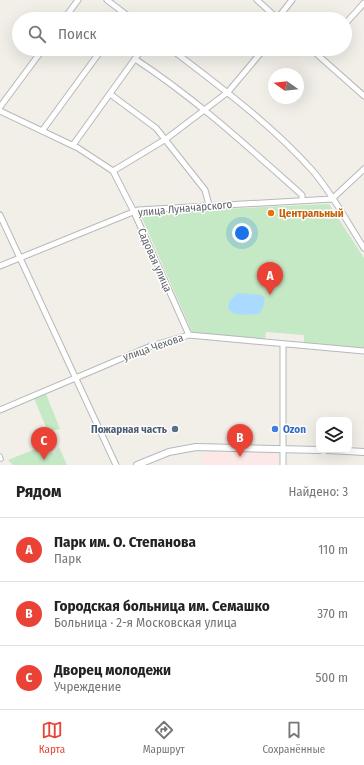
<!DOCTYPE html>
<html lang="ru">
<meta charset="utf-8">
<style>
body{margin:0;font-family:"Fira Sans Condensed",sans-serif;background:#f2f2f2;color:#222}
.controls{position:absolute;right:12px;bottom:12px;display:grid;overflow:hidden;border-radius:8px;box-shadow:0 4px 16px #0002}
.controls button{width:36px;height:36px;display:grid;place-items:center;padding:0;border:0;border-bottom:1px solid #e0e0e0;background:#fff;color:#222;font:20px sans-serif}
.compass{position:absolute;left:268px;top:68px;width:36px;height:36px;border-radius:50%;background:#fff;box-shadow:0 4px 16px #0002;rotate:284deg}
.you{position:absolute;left:242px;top:233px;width:14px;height:14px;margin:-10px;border:3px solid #fff;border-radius:50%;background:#1a73e8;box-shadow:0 0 0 6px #1a73e833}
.badge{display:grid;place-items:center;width:26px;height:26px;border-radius:50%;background:#ea4335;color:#fff;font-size:13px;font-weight:700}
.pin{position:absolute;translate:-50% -33px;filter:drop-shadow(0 1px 2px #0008)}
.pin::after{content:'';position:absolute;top:21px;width:14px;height:12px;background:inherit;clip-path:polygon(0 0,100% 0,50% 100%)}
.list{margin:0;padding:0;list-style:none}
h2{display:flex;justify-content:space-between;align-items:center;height:52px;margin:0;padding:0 16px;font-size:17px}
h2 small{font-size:13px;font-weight:400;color:#767676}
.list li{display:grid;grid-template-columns:26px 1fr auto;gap:12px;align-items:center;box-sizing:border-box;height:64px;padding:0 16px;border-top:1px solid #e0e0e0}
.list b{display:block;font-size:15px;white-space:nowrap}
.list p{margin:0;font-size:13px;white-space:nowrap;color:#767676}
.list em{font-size:13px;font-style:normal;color:#767676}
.icon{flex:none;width:22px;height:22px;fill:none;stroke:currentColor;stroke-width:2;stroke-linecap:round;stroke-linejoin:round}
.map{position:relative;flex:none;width:364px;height:465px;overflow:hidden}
.search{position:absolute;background:#fff;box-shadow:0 4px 16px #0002;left:12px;right:12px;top:12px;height:44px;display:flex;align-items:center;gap:10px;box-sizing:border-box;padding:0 14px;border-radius:22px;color:#767676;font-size:15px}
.sheet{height:244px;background:#fff}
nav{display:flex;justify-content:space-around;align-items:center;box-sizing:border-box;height:56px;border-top:1px solid #e0e0e0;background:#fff;font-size:11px;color:#767676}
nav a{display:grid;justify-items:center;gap:2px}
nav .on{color:#ea4335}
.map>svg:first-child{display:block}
.medical{fill:#fce8e6}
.green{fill:#c5e8c5}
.water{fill:#aadaff}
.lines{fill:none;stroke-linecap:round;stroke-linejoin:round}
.pedestrian-casing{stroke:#b5b8bc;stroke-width:5.5}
.minor-casing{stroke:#b5b8bc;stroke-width:7}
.tertiary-casing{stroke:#b5b8bc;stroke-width:8}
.pedestrian{stroke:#fff;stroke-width:3.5}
.minor{stroke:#fff;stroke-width:5}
.tertiary{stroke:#fff;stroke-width:6}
.food-dot{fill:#e8710a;stroke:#fff;stroke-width:1.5}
.service-dot{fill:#5c6f8a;stroke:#fff;stroke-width:1.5}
.shop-dot{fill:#3f7fe0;stroke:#fff;stroke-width:1.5}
.labels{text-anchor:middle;stroke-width:3;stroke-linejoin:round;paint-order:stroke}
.street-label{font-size:11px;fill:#5f6368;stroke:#fff}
.food-label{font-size:11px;font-weight:bold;fill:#c56008;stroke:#fff;text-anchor:start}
.service-label{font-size:11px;font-weight:bold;fill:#4e5e75;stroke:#fff;text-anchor:end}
.shop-label{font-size:11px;font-weight:bold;fill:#366cbe;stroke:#fff;text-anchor:start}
</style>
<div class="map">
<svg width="364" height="465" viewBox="0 0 364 465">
<rect width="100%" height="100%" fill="#f1efe8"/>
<path class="medical" d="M202,452L276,453L279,455V465H202Z"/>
<path class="green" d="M329,204L364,258V348L304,343V335L266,332L265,340L192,332L140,213Z
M46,394L60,429L48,432L34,398Z
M48,444L49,446L48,451L54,454L59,447L67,465H13L8,460Z"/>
<path class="water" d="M238,293L261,295L265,298L263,307L259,314C249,314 234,318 228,308L230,300Z"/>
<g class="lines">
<defs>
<path id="pedestrian" d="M0,456L1,459"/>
<path id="minor" d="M107,0L132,19
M257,0L278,19
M64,19L78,0
M277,19L292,0
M345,24L364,3
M171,49C220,87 270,123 312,170C332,193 347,222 364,248
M311,49L364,96
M318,55L323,49
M135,59C195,98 248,147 302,195V200
M110,94L156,128L205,190L209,205
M0,107L43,49
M0,111L78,148L113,171L134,212L189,335
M42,131L102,49
M73,145L142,49
M113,171L166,139L228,92L264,49
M0,215L116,465
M0,266L138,210L332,199L364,169
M283,345V465
M0,410L151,346L189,335L364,351"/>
<path id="tertiary" d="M328,450L364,452
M137,465L169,452L196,447L319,450"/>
</defs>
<use href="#pedestrian" class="pedestrian-casing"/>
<use href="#minor" class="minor-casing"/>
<use href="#tertiary" class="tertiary-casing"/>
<use href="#pedestrian" class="pedestrian"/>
<use href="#minor" class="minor"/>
<use href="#tertiary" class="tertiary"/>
</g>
<circle class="food-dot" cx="271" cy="213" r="4"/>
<circle class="service-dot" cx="175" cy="429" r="4"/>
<circle class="shop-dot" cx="275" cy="429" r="4"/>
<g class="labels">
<g class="street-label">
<text transform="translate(185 208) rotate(-5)" y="4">улица Луначарского</text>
<text transform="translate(155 260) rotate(66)" y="4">Садовая улица</text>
<text transform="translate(153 347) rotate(-19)" y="4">улица Чехова</text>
</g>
<g class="food-label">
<text x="279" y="217">Центральный</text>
</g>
<g class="service-label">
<text x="167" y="433">Пожарная часть</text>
</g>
<g class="shop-label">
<text x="283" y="433">Ozon</text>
</g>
</g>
</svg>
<div class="controls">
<button><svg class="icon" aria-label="layers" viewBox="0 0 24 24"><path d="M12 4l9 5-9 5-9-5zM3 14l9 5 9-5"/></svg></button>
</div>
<svg class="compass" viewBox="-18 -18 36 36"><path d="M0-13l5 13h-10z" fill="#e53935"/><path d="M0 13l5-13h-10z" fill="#767676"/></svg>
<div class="you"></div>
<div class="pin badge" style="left:270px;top:295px">A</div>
<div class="pin badge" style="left:240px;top:457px">B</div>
<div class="pin badge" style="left:44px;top:460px">C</div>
<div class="search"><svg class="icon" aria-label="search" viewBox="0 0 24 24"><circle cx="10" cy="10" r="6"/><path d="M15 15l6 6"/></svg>Поиск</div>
</div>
<section class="sheet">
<h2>Рядом<small>Найдено: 3</small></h2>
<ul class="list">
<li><span class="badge">A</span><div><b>Парк им. О. Степанова</b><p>Парк</p></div><em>110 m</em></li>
<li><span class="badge">B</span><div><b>Городская больница им. Семашко</b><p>Больница · 2-я Московская улица</p></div><em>370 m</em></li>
<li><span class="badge">C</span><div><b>Дворец молодежи</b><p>Учреждение</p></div><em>500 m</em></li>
</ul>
</section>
<nav>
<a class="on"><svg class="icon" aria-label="map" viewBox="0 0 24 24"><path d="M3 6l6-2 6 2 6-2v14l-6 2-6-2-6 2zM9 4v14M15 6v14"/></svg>Карта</a>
<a><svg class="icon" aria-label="directions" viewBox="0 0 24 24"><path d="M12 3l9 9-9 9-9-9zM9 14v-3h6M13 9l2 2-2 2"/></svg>Маршрут</a>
<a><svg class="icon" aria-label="saved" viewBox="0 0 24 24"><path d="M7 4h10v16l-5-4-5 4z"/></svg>Сохранённые</a>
</nav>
